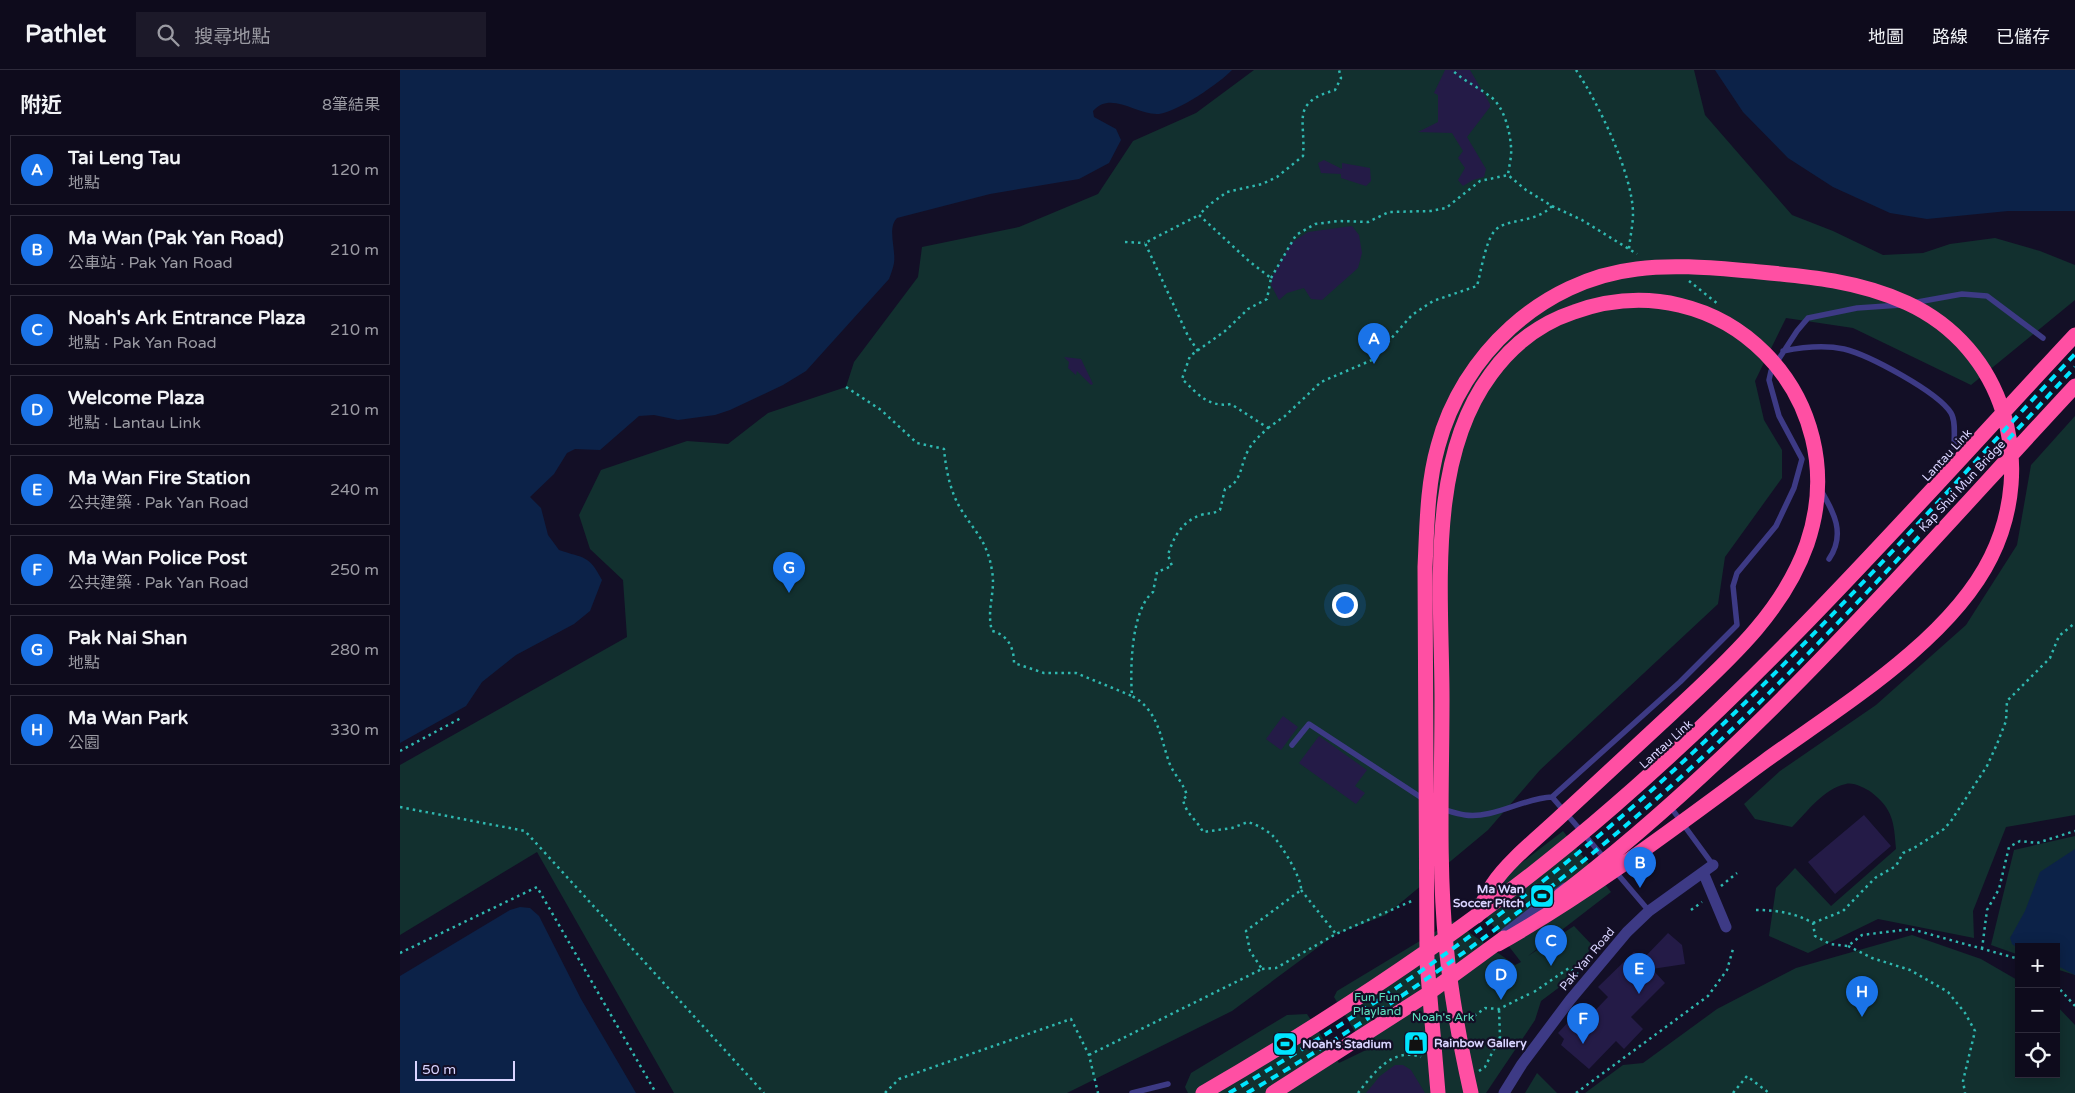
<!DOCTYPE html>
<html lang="zh-TW">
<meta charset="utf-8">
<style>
body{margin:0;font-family:"Varela Round","Noto Sans TC",sans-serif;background:#1c1929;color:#f1f3f6}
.controls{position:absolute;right:15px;bottom:15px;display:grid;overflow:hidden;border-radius:0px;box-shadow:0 2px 12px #0003}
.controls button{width:45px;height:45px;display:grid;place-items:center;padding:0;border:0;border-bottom:1px solid #2e2b3b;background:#0e0b1c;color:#f1f3f6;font:25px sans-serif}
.scale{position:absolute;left:15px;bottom:12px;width:100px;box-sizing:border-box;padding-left:5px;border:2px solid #d9d4ff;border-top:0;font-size:14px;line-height:18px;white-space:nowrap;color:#d9d4ff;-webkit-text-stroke:4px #130f26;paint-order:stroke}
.you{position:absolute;left:944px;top:534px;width:18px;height:18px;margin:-12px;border:4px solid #fff;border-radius:50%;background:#1a73e8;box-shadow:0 0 0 8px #1a73e833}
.badge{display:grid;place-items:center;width:32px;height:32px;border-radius:50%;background:#1a73e8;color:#fff;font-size:16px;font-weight:700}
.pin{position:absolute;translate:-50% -41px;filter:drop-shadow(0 1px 2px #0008)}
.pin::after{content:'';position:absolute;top:26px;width:18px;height:15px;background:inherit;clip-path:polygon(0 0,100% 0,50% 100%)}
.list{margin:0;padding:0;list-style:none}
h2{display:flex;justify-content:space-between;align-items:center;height:65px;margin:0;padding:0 20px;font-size:21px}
h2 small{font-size:16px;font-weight:400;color:#9b9ba3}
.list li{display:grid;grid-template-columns:32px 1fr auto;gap:15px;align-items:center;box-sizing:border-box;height:70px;margin:0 10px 10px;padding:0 10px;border:1px solid #2e2b3b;border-radius:0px}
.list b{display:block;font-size:19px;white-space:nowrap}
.list p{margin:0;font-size:16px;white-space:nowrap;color:#9b9ba3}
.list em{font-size:16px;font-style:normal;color:#9b9ba3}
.icon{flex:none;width:28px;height:28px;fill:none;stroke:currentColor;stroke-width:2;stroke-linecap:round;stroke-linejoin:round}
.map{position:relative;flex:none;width:1675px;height:1023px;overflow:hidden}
header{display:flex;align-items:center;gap:30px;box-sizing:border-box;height:70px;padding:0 25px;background:#0e0b1c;border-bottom:1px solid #2e2b3b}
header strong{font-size:24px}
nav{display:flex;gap:28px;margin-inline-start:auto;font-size:18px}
.search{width:350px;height:45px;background:#1c1929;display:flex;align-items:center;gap:12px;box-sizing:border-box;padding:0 18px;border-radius:0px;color:#9b9ba3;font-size:19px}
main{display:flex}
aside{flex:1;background:#0e0b1c}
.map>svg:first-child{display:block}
.green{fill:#12302f}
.water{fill:#0c2248}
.building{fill:#241b47}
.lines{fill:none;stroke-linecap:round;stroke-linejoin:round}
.path{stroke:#2fb8b0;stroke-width:2.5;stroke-dasharray:2.5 4;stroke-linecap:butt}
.service{stroke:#3d3a85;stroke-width:5.5}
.minor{stroke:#3d3a85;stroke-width:11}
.motorway{stroke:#ff4fa3;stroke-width:15}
.rail{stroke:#00e5ff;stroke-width:4;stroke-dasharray:8 6;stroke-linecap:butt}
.labels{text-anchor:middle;stroke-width:4.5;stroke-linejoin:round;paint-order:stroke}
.street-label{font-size:12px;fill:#d9d4ff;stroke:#130f26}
.poi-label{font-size:12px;font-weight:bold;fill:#d9d4ff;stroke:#130f26;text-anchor:start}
.park-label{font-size:12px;fill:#5fe0c0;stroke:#130f26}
</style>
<header>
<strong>Pathlet</strong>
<div class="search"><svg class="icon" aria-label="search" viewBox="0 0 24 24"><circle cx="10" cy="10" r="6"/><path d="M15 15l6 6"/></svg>搜尋地點</div>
<nav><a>地圖</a><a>路線</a><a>已儲存</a></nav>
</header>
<main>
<aside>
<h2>附近<small>8筆結果</small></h2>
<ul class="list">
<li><span class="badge">A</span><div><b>Tai Leng Tau</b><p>地點</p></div><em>120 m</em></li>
<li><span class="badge">B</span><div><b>Ma Wan (Pak Yan Road)</b><p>公車站 · Pak Yan Road</p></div><em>210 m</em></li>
<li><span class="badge">C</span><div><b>Noah's Ark Entrance Plaza</b><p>地點 · Pak Yan Road</p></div><em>210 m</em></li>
<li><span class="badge">D</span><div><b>Welcome Plaza</b><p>地點 · Lantau Link</p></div><em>210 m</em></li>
<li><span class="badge">E</span><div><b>Ma Wan Fire Station</b><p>公共建築 · Pak Yan Road</p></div><em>240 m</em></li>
<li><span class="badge">F</span><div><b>Ma Wan Police Post</b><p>公共建築 · Pak Yan Road</p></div><em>250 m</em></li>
<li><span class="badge">G</span><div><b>Pak Nai Shan</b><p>地點</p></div><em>280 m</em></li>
<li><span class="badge">H</span><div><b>Ma Wan Park</b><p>公園</p></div><em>330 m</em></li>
</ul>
</aside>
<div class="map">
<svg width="1675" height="1023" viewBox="0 0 1675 1023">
<rect width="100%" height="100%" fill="#130f26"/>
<path class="green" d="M854,0H1294L1305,45L1392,145L1433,161L1483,185L1523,183L1550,174L1595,168L1640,181L1675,195V230L1571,315L1453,258L1386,248L1355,311L1364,350L1382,380V408L1325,487L1318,534L1140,700L1088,760L986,845L936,864L832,941L667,1023H274L137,782L0,865V695L227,567L223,510L190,479L179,445L201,400L287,371L328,374L368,343L446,317L454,292L518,207L522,177L619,157L698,124L733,71L796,43Z
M1675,346V745L1606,757L1573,841L1574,868L1478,849L1408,883L1369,866L1376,818L1395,798L1431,836L1496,779C1494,752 1493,739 1471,722C1465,718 1453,712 1446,714C1424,718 1406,743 1392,757L1355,749L1344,734L1380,701L1476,635L1566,555L1617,475L1631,395Z
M1163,761L1211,822L1128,886L1174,856L1193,876L1161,916L1141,931L1135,950L1086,1023H788L785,1017L791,1003L887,945L907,944L939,993L966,980L934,927L937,921L1053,851L1115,895L1121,892L1073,830Z
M1675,766V905L1656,899V877H1619V885L1591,875L1614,780Z
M1512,865L1581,889L1619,911V1004H1656V935L1675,955V1023H1185L1223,995L1243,993L1317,939L1396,898Z
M1137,1003L1157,1023H1125Z"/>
<path class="water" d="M0,0H832C820,13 777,42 759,44C738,46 711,20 693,41L694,47L716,59L721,70L709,93L679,109L590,124L497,148C487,158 496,179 494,193C493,198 491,204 489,209L406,301L383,315L330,340L315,345L278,350L254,345L239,346L200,380L175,379L167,383L154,404L130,427L141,438L148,465L159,480C185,489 188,484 202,510L190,541L174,554L116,585L82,612L66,636L0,673Z
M1315,0H1675V141H1608L1527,149L1490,143L1433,117L1388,88L1343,42Z
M1675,779V905L1656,895V877H1616L1612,874L1610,868L1625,841L1640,802Z
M120,837L130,838L139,846L181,929L236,1023H0V906L110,840Z"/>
<path class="building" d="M1045,0H1070L1090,34V37L1067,67L1086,99L1084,107L1073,110L1063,116L1058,110L1065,98L1058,88L1063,81L1052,63L1018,62L1038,52V25L1034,23Z
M924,90L942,99V93L970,98L971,111L966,116L941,108V104L921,103L918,93Z
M952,156L959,165L962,183L958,198L922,230L911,229L904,218L887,223L879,230L871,215L872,207L891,173L908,162Z
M664,287L681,289L693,314L691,315L677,301L676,305L668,298L669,292Z
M883,646L898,657L881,680L866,669Z
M919,666L967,700L955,716L965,723L956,734L899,693Z
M1464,745L1491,776L1435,824L1408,792Z
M1268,863L1282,875L1285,894L1252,899L1265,913L1231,947L1243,959L1224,979L1216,971L1189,999L1161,975L1164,969L1158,963L1172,948L1177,947L1183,953L1208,927L1198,917L1234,882L1242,890Z
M995,995H1003L1011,1000L1025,1023H966L980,1006Z"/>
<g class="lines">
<path class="path" d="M1176,0C1198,32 1233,105 1233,144C1233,155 1230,167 1229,179
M1152,136L1182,150L1237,184
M725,172L745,173
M871,208L896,165L915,154L939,151L968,152L989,142L1031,141L1046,138L1080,111L1108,105
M1289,211L1318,234
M798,281L788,266L745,173L799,145
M446,317L481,340L517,373L544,379C546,400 550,422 562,441C576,463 588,473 592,501C596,522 586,539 592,561C608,565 614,578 614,593L644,603H676L732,626
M868,358L885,346L921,312L972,290L1012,245L1033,231L1077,216C1081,201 1085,175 1093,163C1103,147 1134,155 1152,136L1126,120L1108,105C1109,96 1112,86 1111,77C1110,61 1104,37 1091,27C1078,17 1064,11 1052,0
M0,681L61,648
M0,737L125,761L364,1023
M1321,816L1337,803
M901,820L936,864
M1291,840L1302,832
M1356,840C1377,840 1395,843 1413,853L1415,866L1430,874L1448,876L1462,865L1511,859L1619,889
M1413,853L1443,841L1475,808L1496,796L1503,783L1514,778L1544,759L1551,751L1587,696L1597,674L1606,651L1607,631L1650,588L1659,566L1675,553
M1448,876L1472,888L1510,900L1548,922L1565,943L1575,961L1563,1011L1565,1023
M1582,879L1587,840L1599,819L1609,777L1620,771L1637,773L1675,761
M0,883L137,817L256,1023
M862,899L876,898L936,864L1014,830
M1656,915L1675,936
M1134,922L1169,898L1178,904
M1069,950L1085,938L1099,939L1131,923
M689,985L862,899L850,881L846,861L901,820C902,808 881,774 872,765C865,759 857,755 848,752L832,758L803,762C797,750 785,743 783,729L787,726C784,713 773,704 769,692C760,666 758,640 732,626C730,599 731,540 753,522L757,502L772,496L768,485C773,468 782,451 801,445C808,443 813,444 820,440L825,419C843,412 840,393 849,379C854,370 861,365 868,358L831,334C808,338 797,323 782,309L790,286L825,261L848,239L867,229L871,208L850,192L799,145L809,135L827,122L862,114L877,107L903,86C906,49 890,33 935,20L941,8L939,0
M1079,1001L1085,997L1100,967L1099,939
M485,1023L499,1009L671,949L689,985L698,1023
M958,1023C974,1003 992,977 1021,987
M1176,1023L1308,926L1327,900L1333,879
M1333,1023L1347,1006L1369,1023"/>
<path class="service" d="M1512,233L1562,224L1587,226L1643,268
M1383,281C1403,277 1425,275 1444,279C1469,285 1538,322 1551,343C1556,351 1554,367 1554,377
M1420,419C1434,442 1446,464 1429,489
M892,675L909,654L1025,730
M1152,727L1206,790
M1042,739C1049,741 1057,744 1065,745C1094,749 1123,728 1152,727L1280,612L1337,555L1333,516L1337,503L1376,456L1394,418L1402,389L1379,346L1369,310L1371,301L1397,261L1408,248L1457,238L1501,235
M1272,739L1313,795
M1215,801L1249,841
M732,1023L768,1014"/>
<path class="minor" d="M1303,802L1326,857
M1106,863L1165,818
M1104,1023L1122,994L1170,930L1227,862L1249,841L1313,795"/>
<path class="motorway" d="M1160,826C1352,679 1511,492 1675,316
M803,1023C948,939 1088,846 1214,736C1380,592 1525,426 1675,265
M873,1023L1026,925L1104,868
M1038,1023L1027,892L1025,497C1027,456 1027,415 1038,376C1062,285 1142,210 1237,199C1274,194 1313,198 1350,201C1404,206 1457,210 1507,233C1605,278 1637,394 1591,487C1550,571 1438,638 1365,691C1278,755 1192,821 1098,874
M1071,1023C1060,974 1051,925 1046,875C1038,794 1042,711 1042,629C1042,526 1026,391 1091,304C1112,275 1141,253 1174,242C1322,189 1457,327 1407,474C1382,545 1324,594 1271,644C1234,678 1198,712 1161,746C1141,765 1108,791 1093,814C1086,824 1082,835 1077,846"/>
<path class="rail" d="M829,1023C992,928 1147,818 1286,689C1423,562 1548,420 1675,284
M847,1023C1031,916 1203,787 1355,637C1466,528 1569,411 1675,297"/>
</g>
<defs>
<symbol id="stadium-square" viewBox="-11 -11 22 22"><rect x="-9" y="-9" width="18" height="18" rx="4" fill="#00e5ff" stroke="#130f26"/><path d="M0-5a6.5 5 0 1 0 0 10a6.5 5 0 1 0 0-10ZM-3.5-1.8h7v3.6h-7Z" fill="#111"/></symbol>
<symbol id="shop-square" viewBox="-11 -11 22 22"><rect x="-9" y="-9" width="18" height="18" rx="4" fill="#00e5ff" stroke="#130f26"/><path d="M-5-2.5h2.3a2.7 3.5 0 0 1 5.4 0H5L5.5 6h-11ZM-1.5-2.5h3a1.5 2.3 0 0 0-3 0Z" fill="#111"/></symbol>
</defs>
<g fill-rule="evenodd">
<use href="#stadium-square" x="1128" y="812" width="28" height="28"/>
<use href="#shop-square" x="1002" y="959" width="28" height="28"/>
<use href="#stadium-square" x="871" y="960" width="28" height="28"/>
</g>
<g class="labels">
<g class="street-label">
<text transform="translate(1547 385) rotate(-47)" y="4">Lantau Link</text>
<text transform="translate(1562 416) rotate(-47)" y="4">Kap Shui Mun Bridge</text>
<text transform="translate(1266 674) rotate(-42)" y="4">Lantau Link</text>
<text transform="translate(1187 889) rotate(-50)" y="4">Pak Yan Road</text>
</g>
<g class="poi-label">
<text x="1124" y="823" text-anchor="end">Ma Wan<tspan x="1124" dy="14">Soccer Pitch</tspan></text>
<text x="1034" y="977">Rainbow Gallery</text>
<text x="902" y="978">Noah's Stadium</text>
</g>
<g class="park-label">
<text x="977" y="931">Fun Fun<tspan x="977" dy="14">Playland</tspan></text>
<text x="1043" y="951">Noah's Ark</text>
</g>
</g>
</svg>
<div class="controls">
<button>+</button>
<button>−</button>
<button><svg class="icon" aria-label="locate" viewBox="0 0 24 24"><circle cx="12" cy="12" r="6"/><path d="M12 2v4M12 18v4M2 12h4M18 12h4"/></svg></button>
</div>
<div class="scale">50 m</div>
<div class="you"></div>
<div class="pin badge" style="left:974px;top:294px">A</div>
<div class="pin badge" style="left:1240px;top:818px">B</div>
<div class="pin badge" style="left:1151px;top:896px">C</div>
<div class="pin badge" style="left:1101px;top:930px">D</div>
<div class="pin badge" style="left:1239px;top:924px">E</div>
<div class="pin badge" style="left:1183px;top:974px">F</div>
<div class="pin badge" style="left:389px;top:523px">G</div>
<div class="pin badge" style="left:1462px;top:947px">H</div>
</div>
</main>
